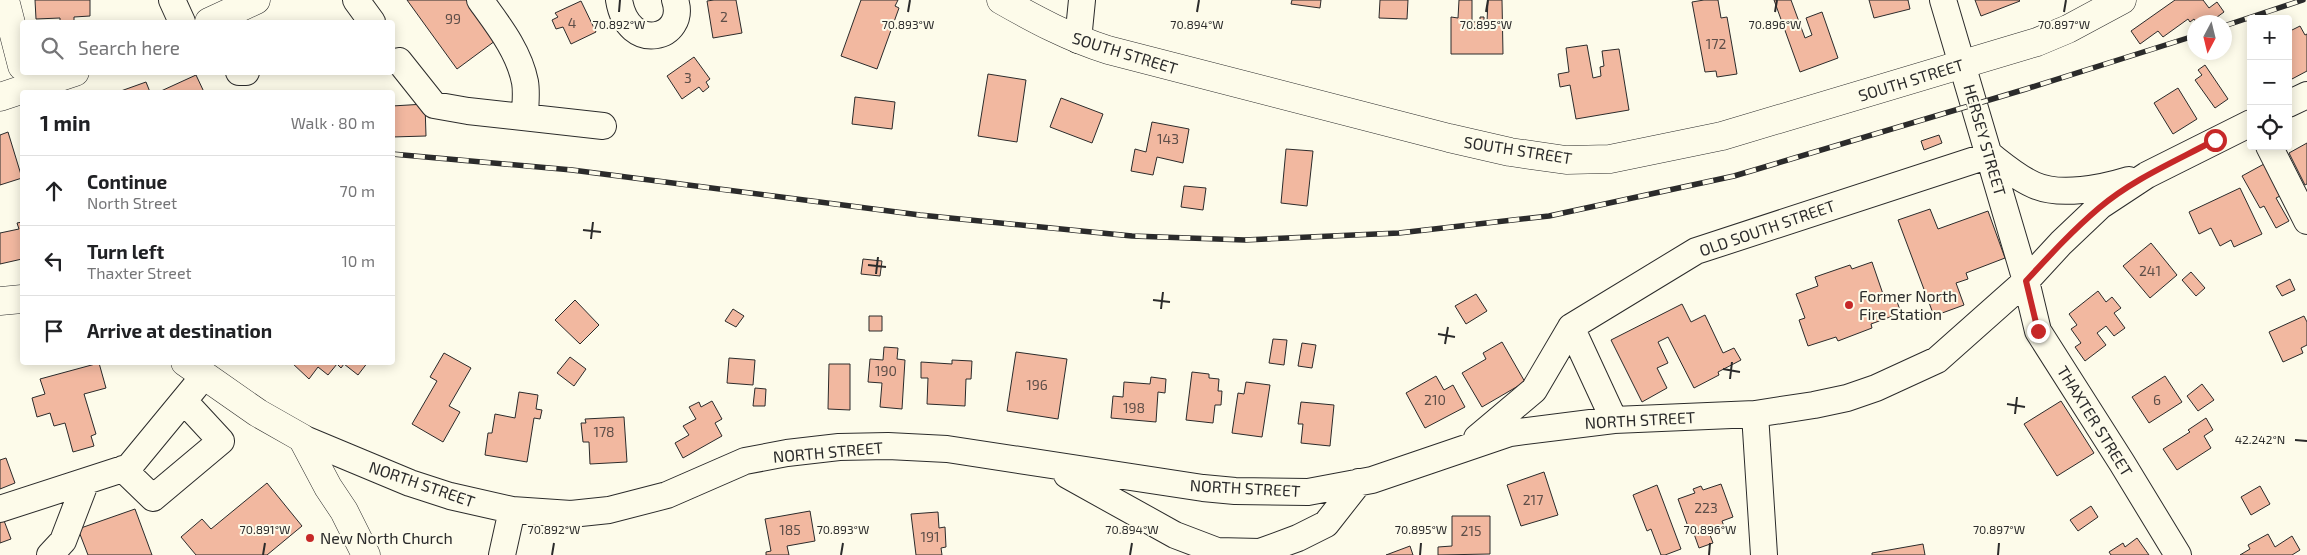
<!DOCTYPE html>
<meta charset="utf-8">
<style>
body{margin:0;font-family:"Exo 2",sans-serif;background:#f2f2f2;color:#202124}
.controls{position:absolute;right:15px;top:15px;display:grid;overflow:hidden;border-radius:5px;box-shadow:0 2px 12px #0003}
.controls button{width:45px;height:45px;display:grid;place-items:center;padding:0;border:0;border-bottom:1px solid #e0e0e0;background:#fff;color:#202124;font:25px sans-serif}
.compass{position:absolute;left:2187px;top:15px;width:45px;height:45px;border-radius:50%;background:#fff;box-shadow:0 2px 12px #0003;rotate:187deg}
.stop{position:absolute;width:15px;height:15px;margin:-11px;border:4px solid #c62828;border-radius:50%;background:#fff}
.stop.end{background:#c62828;border-color:#fff;box-shadow:0 1px 5px #0008}
.list{margin:0;padding:0;list-style:none}
h2{display:flex;justify-content:space-between;align-items:center;height:65px;margin:0;padding:0 20px;font-size:21px}
h2 small{font-size:16px;font-weight:400;color:#757577}
.list li{display:grid;grid-template-columns:32px 1fr auto;gap:15px;align-items:center;box-sizing:border-box;height:70px;padding:0 20px;border-top:1px solid #e0e0e0}
.list b{display:block;font-size:19px;white-space:nowrap}
.list p{margin:0;font-size:16px;white-space:nowrap;color:#757577}
.list em{font-size:16px;font-style:normal;color:#757577}
.icon{flex:none;width:28px;height:28px;fill:none;stroke:currentColor;stroke-width:2;stroke-linecap:round;stroke-linejoin:round}
.map{position:relative;flex:none;width:2307px;height:555px;overflow:hidden}
.search{position:absolute;background:#fff;box-shadow:0 2px 12px #0003;left:20px;top:20px;width:375px;height:55px;display:flex;align-items:center;gap:12px;box-sizing:border-box;padding:0 18px;border-radius:5px;color:#757577;font-size:19px}
.panel{position:absolute;background:#fff;box-shadow:0 2px 12px #0003;left:20px;top:90px;width:375px;height:275px;border-radius:5px}
.map>svg:first-child{display:block}
.building{fill:#f2b8a0;stroke:#2b2b2b}
.lines{fill:none;stroke-linecap:round;stroke-linejoin:round}
.minor-casing{stroke:#2b2b2b;stroke-width:28}
.major-casing{stroke:#2b2b2b;stroke-width:29}
.minor{stroke:#fdfbea;stroke-width:26}
.major{stroke:#fdfbea;stroke-width:28}
.rail-casing{stroke:#2b2b2b;stroke-width:5.5}
.rail{stroke:#fdfbea;stroke-width:4;stroke-dasharray:11;stroke-linecap:butt}
.route{stroke:#c62828;stroke-width:6}
.ticks{fill:none;stroke:#2b2b2b;stroke-width:2}
.poi-dot{fill:#c62828;stroke:#fdfbea;stroke-width:2}
.labels{text-anchor:middle;stroke-width:4;stroke-linejoin:round;paint-order:stroke}
.number-label{font-size:14px;fill:#5d4e48}
.street-label{font-size:16px;fill:#2b2b2b;stroke:#fdfbea}
.poi-label{font-size:16px;fill:#2b2b2b;stroke:#fdfbea;text-anchor:start}
.ticks-label{font-size:12px;text-anchor:middle;fill:#2b2b2b;stroke:#fdfbea;stroke-width:4;stroke-linejoin:round;paint-order:stroke}
</style>
<div class="map">
<svg width="2307" height="555" viewBox="0 0 2307 555">
<rect width="100%" height="100%" fill="#fdfbea"/>
<path class="building" d="M35,0H90V16L74,17V22H60V18L36,19Z
M407,0H472L499,38L457,69Z
M714,0H736L742,33L713,38L707,1Z
M861,0H898L895,6L899,8L877,69L841,56Z
M1292,0H1321L1320,8L1291,4Z
M1380,0H1408L1407,19L1379,18Z
M1459,0H1472V22H1480V17H1484V22H1487L1488,0H1502L1503,54H1451V17L1458,18Z
M1704,0H1718L1721,18L1727,17L1737,74L1717,77L1716,71L1705,72L1692,2Z
M1774,0H1791L1805,38L1812,35L1806,18L1822,12L1838,58L1800,72Z
M1869,0H1908L1910,9L1874,18Z
M1975,0H2019L2020,1L1981,16Z
M2175,0H2203L2209,8L2217,2L2224,12L2213,20L2210,16L2201,22H2196L2194,19L2190,22L2188,19L2163,37L2158,31L2140,44L2131,31Z
M581,1L596,32L571,44L563,27L556,29L552,20L558,17L555,13Z
M2300,26L2305,35L2307,34V71L2292,79L2288,72V32Z
M1587,45L1593,78L1601,76L1600,67L1604,66L1602,51L1619,49L1629,110L1576,119L1570,85L1560,87L1558,74L1569,72L1566,48Z
M694,57L710,79L706,82L709,87L703,92L699,87L682,99L667,76Z
M2205,65L2228,99L2215,108L2195,80L2202,75L2198,70Z
M988,74L1026,80L1017,142L978,136Z
M196,75L204,92H162L161,91Z
M146,82L150,92H118Z
M2178,88L2197,119L2173,134L2154,103Z
M855,97L895,102L892,129L852,124Z
M1061,98L1103,114L1092,143L1050,127Z
M425,104L426,136L392,137V106Z
M1152,122L1189,129L1183,163L1157,157L1153,175L1131,171L1135,149L1146,152Z
M8,132L22,178L0,185V135Z
M1939,135L1942,143L1924,150L1921,141Z
M2307,143V184L2305,185L2289,153Z
M1286,149L1313,151L1307,206L1281,203Z
M2264,164L2282,195L2276,198L2289,221L2276,228L2264,206L2260,208L2242,176Z
M1184,186L1206,188L1203,210L1181,207Z
M2240,188L2262,234L2234,247L2231,240L2220,246L2211,228L2199,234L2189,212Z
M1930,209L1938,229L1988,211L2005,258L1966,273L1968,279L1956,283L1964,305L1934,316L1898,220Z
M22,222V259L0,264V233L19,229L17,223Z
M2151,243L2177,275L2150,298L2123,266Z
M863,259L882,261L880,276L861,274Z
M1872,262L1884,297L1894,293L1901,313L1871,324L1872,328L1838,341L1836,337L1808,346L1799,320L1805,318L1796,294L1818,286L1815,277L1850,265L1852,269Z
M2191,272L2205,288L2196,296L2182,280Z
M2290,279L2295,290L2282,296L2276,286Z
M2098,291L2106,302L2112,297L2121,308L2114,313L2125,328L2114,336L2106,326L2097,333L2106,345L2085,361L2075,347L2081,343L2071,329L2077,325L2069,314Z
M1476,294L1487,311L1466,324L1455,306Z
M575,300L599,325L580,344L555,320Z
M1682,304L1691,322L1705,315L1723,353L1734,348L1741,360L1718,372L1719,375L1694,388L1668,337L1658,342L1668,363L1657,368L1667,388L1642,402L1611,340Z
M733,309L744,316L736,327L725,321Z
M869,316H882V331H869Z
M2304,316L2307,322V345L2301,348L2303,353L2283,362L2269,332Z
M1273,339L1287,340L1284,365L1269,363Z
M1502,342L1525,382L1482,407L1462,373L1486,359L1483,353Z
M1302,343L1316,345L1312,368L1298,366Z
M884,347L898,348L897,359L905,360L902,409L880,407L882,383L868,382L870,359L883,360Z
M1016,352L1067,359L1058,419L1007,411Z
M444,353L471,368L449,406L460,412L443,442L412,424L437,381L430,377Z
M570,357L586,369L574,386L557,373Z
M729,358L755,360L753,385L727,383Z
M952,360L972,361L971,379H966L965,406L927,404L928,378H921V362L952,364Z
M291,362H368L358,375L344,364L341,368L337,364L328,375L318,367L309,379Z
M99,363L106,388L84,394L96,434L91,436L94,446L73,452L65,423L54,426L50,413L37,417L32,398L45,394L40,379Z
M829,364H850V410L828,409Z
M1192,372L1209,374V378L1219,379L1218,391H1222L1221,405H1215L1213,423L1186,420Z
M1436,376L1444,390L1453,385L1465,407L1425,428L1406,393Z
M2165,376L2182,402L2149,423L2132,397Z
M1151,377L1166,379L1165,393L1158,392L1156,422L1111,418L1113,396L1123,397L1124,382L1150,384Z
M1246,382L1270,385L1262,437L1232,433L1238,393L1244,394Z
M2202,384L2214,400L2198,411L2187,396Z
M755,388L766,389L765,406H753Z
M519,392L538,395L536,409L542,410L540,419L534,418L527,462L485,455L488,433H492L495,414L515,418Z
M712,401L722,419L715,423L722,436L683,458L675,443L689,435L683,426L696,419L689,407L699,402L701,407Z
M2061,401L2094,453L2057,476L2024,424Z
M1301,402L1334,405L1330,446L1301,443L1303,424H1298Z
M624,417L627,462L590,464L589,442H583L581,423H586L585,419Z
M2206,418L2213,430L2204,436L2211,448L2177,470L2163,449L2190,432L2188,430Z
M6,458L15,483L0,489V460Z
M1544,472L1558,515L1521,526L1507,485Z
M267,483L302,526L267,555H196L181,537L202,519L211,529Z
M1721,484L1733,517L1722,521L1725,529L1710,535L1713,543L1699,548L1693,531L1690,532L1678,499L1695,493L1693,489L1701,486L1703,490Z
M1657,485L1681,549L1665,555H1661L1651,529L1647,531L1633,495Z
M2260,486L2270,504L2251,515L2241,497Z
M2091,506L2098,517L2078,531L2070,520Z
M135,509L152,555H88L78,529Z
M810,511L815,541L787,546L789,555H766V552L771,551L765,519Z
M938,512L939,528L945,527L946,547L941,548L942,555H916L911,514Z
M1452,516H1490V554L1438,555V547L1452,546Z
M3,518L11,539L0,543V519Z
M2268,534L2275,547L2292,536L2300,550L2292,555H2240L2250,549L2248,545Z
M2137,538L2149,555H2111L2109,552L2123,543L2125,547Z
M1923,544L1925,555H1872V553Z
M1410,546L1413,555H1386Z"/>
<g class="lines">
<defs>
<path id="minor" d="M172,0L182,22
M356,0L372,22
M480,0C498,25 519,51 525,82C527,93 525,106 525,117
M619,0C628,55 688,39 675,0
M1943,0L2026,281L2038,331L2122,463L2178,555
M1078,40L1082,0
M399,61L434,105L468,111L603,126
M239,72H246
M2288,104L2307,95
M2269,146L2307,221
M1571,327L1614,420
M1755,414L1764,555
M302,438L410,483L450,496L512,510L571,514L609,510L667,495L745,461L787,453L839,447L888,446L947,449L1203,488L1235,491L1308,492L1372,480L1510,433L1614,420L1755,414L1814,405L1847,398L1876,388L1937,360L2026,281L2061,243L2100,206L2147,175L2251,123
M1477,438L1534,390L1571,327L1696,251L1990,155C2004,166 2018,178 2034,185C2060,197 2103,188 2129,180
M123,469L153,498L221,441L184,401
M1067,475L1175,535L1217,551L1260,552L1298,538L1326,524L1359,482
M0,509L129,467L204,376
M50,555L63,541L86,481
M502,555L512,510"/>
<path id="major" d="M5,0L22,66
M1001,0C1036,20 1070,38 1108,50L1449,138L1510,152L1566,160L1610,159L1722,136L2037,42L2068,29L2122,0
M209,22L256,0
M0,97L75,72
M0,301L22,299
M185,362L258,413L302,438L328,487L344,511L366,555"/>
</defs>
<use href="#minor" class="minor-casing"/>
<use href="#major" class="major-casing"/>
<use href="#minor" class="minor"/>
<use href="#major" class="major"/>
<defs>
<path id="rail" d="M2224,26L2303,0
M392,154L572,170L920,215L1132,236L1245,240L1399,233L1549,216L1734,176L2026,89L2194,36"/>
</defs>
<use href="#rail" class="rail-casing"/>
<use href="#rail" class="rail"/>
</g>
<g class="lines">
<path class="route" d="M2038,331L2026,281C2050,255 2073,230 2099,208C2133,179 2176,161 2215,140"/>
</g>
<path class="ticks" d="M619,12L620,0M908,12L910,0M1197,12L1199,0M1486,12L1488,0M1775,12L1777,0M2064,12L2066,0M583,230L601,232M591,239L593,222M868,265L886,267M876,274L878,257M1153,300L1170,302M1161,309L1163,292M1438,334L1455,337M1445,344L1448,327M1723,369L1740,372M1730,379L1732,362M2007,404L2025,407M2015,414L2017,397M2295,440L2307,441M263,555L265,543M552,555L554,543M841,555L843,543M1130,555L1132,543M1420,555L1421,543M1709,555L1710,543M1998,555L1999,543"/>
<g class="poi-dot">
<circle cx="1849" cy="305" r="5"/>
<circle cx="310" cy="538" r="5"/>
</g>
<g class="labels">
<g class="number-label">
<text x="724" y="22">2</text>
<text x="453" y="24">99</text>
<text x="572" y="28">4</text>
<text x="1716" y="49">172</text>
<text x="688" y="83">3</text>
<text x="1168" y="144">143</text>
<text x="2150" y="276">241</text>
<text x="886" y="376">190</text>
<text x="1037" y="390">196</text>
<text x="1435" y="405">210</text>
<text x="2157" y="405">6</text>
<text x="1134" y="413">198</text>
<text x="604" y="437">178</text>
<text x="1533" y="505">217</text>
<text x="1706" y="513">223</text>
<text x="790" y="535">185</text>
<text x="1471" y="536">215</text>
<text x="930" y="542">191</text>
</g>
<g class="street-label">
<text transform="translate(1125 53) rotate(17)" y="6">SOUTH STREET</text>
<text transform="translate(1911 80) rotate(-17)" y="6">SOUTH STREET</text>
<text transform="translate(1985 140) rotate(74)" y="6">HERSEY STREET</text>
<text transform="translate(1518 150) rotate(9)" y="6">SOUTH STREET</text>
<text transform="translate(1767 228) rotate(-19)" y="6">OLD SOUTH STREET</text>
<text transform="translate(1640 420) rotate(-3)" y="6">NORTH STREET</text>
<text transform="translate(2095 421) rotate(58)" y="6">THAXTER STREET</text>
<text transform="translate(828 452) rotate(-5)" y="6">NORTH STREET</text>
<text transform="translate(422 484) rotate(19)" y="6">NORTH STREET</text>
<text transform="translate(1245 488) rotate(3)" y="6">NORTH STREET</text>
</g>
<g class="poi-label">
<text x="1859" y="302">Former North<tspan x="1859" dy="18">Fire Station</tspan></text>
<text x="320" y="544">New North Church</text>
</g>
</g>
<g class="ticks-label">
<text x="619" y="29">70.892°W</text>
<text x="908" y="29">70.893°W</text>
<text x="1197" y="29">70.894°W</text>
<text x="1486" y="29">70.895°W</text>
<text x="1775" y="29">70.896°W</text>
<text x="2064" y="29">70.897°W</text>
<text x="2260" y="444">42.242°N</text>
<text x="265" y="534">70.891°W</text>
<text x="554" y="534">70.892°W</text>
<text x="843" y="534">70.893°W</text>
<text x="1132" y="534">70.894°W</text>
<text x="1421" y="534">70.895°W</text>
<text x="1710" y="534">70.896°W</text>
<text x="1999" y="534">70.897°W</text>
</g>
</svg>
<div class="controls">
<button>+</button>
<button>−</button>
<button><svg class="icon" aria-label="locate" viewBox="0 0 24 24"><circle cx="12" cy="12" r="6"/><path d="M12 2v4M12 18v4M2 12h4M18 12h4"/></svg></button>
</div>
<svg class="compass" viewBox="-18 -18 36 36"><path d="M0-13l5 13h-10z" fill="#e53935"/><path d="M0 13l5-13h-10z" fill="#757577"/></svg>
<div class="stop" style="left:2215px;top:140px"></div>
<div class="stop end" style="left:2038px;top:331px"></div>
<div class="search"><svg class="icon" aria-label="search" viewBox="0 0 24 24"><circle cx="10" cy="10" r="6"/><path d="M15 15l6 6"/></svg>Search here</div>
<section class="panel">
<h2>1 min<small>Walk · 80 m</small></h2>
<ul class="list">
<li><svg class="icon" aria-label="ahead" viewBox="0 0 24 24"><path d="M12 20V5M6 11l6-6 6 6"/></svg><div><b>Continue</b><p>North Street</p></div><em>70 m</em></li>
<li><svg class="icon" aria-label="left" viewBox="0 0 24 24"><path d="M17 20v-9H6M10 6l-5 5 5 5"/></svg><div><b>Turn left</b><p>Thaxter Street</p></div><em>10 m</em></li>
<li><svg class="icon" aria-label="arrive" viewBox="0 0 24 24"><path d="M6 21V4h12l-3 4 3 4H6"/></svg><div><b>Arrive at destination</b></div></li>
</ul>
</section>
</div>
